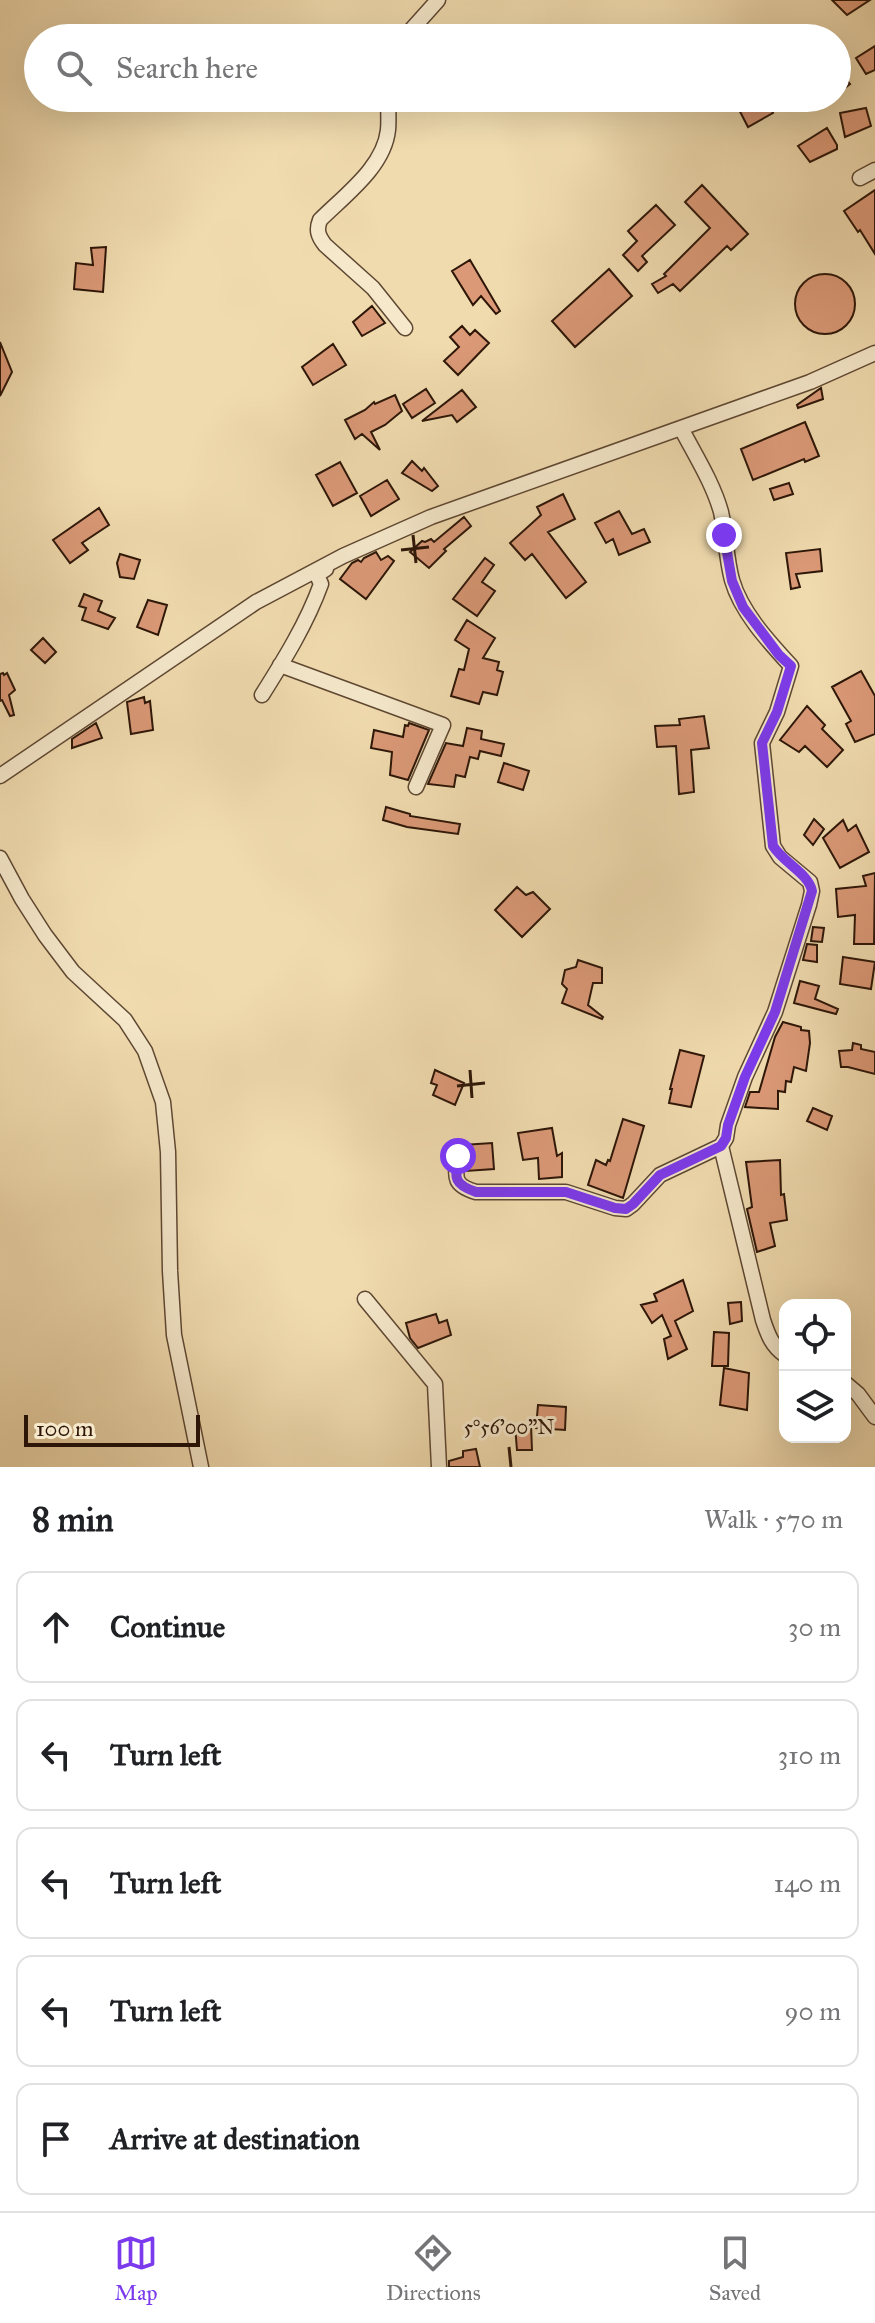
<!DOCTYPE html>
<meta charset="utf-8">
<style>
body{margin:0;font-family:"IM FELL Great Primer",serif;background:#f2f2f2;color:#202124}
.controls{position:absolute;right:24px;bottom:24px;display:grid;overflow:hidden;border-radius:16px;box-shadow:0 8px 32px #0002}
.controls button{width:72px;height:72px;display:grid;place-items:center;padding:0;border:0;border-bottom:2px solid #e0e0e0;background:#fff;color:#202124;font:40px sans-serif}
.scale{position:absolute;left:24px;bottom:20px;width:176px;box-sizing:border-box;padding-left:8px;border:4px solid #2d1608;border-top:0;font-size:22px;line-height:28px;white-space:nowrap;color:#2d1608;-webkit-text-stroke:6px #f5e8cb;paint-order:stroke}
.stop{position:absolute;width:24px;height:24px;margin:-18px;border:6px solid #7c3aed;border-radius:50%;background:#fff}
.stop.end{background:#7c3aed;border-color:#fff;box-shadow:0 2px 8px #0008}
.list{margin:0;padding:0;list-style:none}
h2{display:flex;justify-content:space-between;align-items:center;height:104px;margin:0;padding:0 32px;font-size:34px}
h2 small{font-size:26px;font-weight:400;color:#757577}
.list li{display:grid;grid-template-columns:52px 1fr auto;gap:24px;align-items:center;box-sizing:border-box;height:112px;margin:0 16px 16px;padding:0 16px;border:2px solid #e0e0e0;border-radius:16px}
.list b{display:block;font-size:30px;white-space:nowrap}
.list em{font-size:26px;font-style:normal;color:#757577}
.icon{flex:none;width:44px;height:44px;fill:none;stroke:currentColor;stroke-width:2;stroke-linecap:round;stroke-linejoin:round}
.map{position:relative;flex:none;width:875px;height:1467px;overflow:hidden}
.search{position:absolute;background:#fff;box-shadow:0 8px 32px #0002;left:24px;right:24px;top:24px;height:88px;display:flex;align-items:center;gap:20px;box-sizing:border-box;padding:0 28px;border-radius:44px;color:#757577;font-size:30px}
.sheet{height:744px;background:#fff}
nav{display:flex;justify-content:space-around;align-items:center;box-sizing:border-box;height:112px;border-top:2px solid #e0e0e0;background:#fff;font-size:22px;color:#757577}
nav a{display:grid;justify-items:center;gap:4px}
nav .on{color:#7c3aed}
.map>svg:first-child{display:block}
.building{fill:#db9977;stroke:#2d1608;stroke-width:2}
.lines{fill:none;stroke-linecap:round;stroke-linejoin:round}
.minor-casing{stroke:#5e4732;stroke-width:17}
.minor{stroke:#f5e8cb;stroke-width:14}
.route{stroke:#7c3aed;stroke-width:10}
.ticks{fill:none;stroke:#2d1608;stroke-width:3}
.ticks-label{font-size:20px;text-anchor:middle;fill:#2d1608;stroke:#f5e8cb;stroke-width:6;stroke-linejoin:round;paint-order:stroke}
</style>
<div class="map">
<svg width="875" height="1467" viewBox="0 0 875 1467">
<rect width="100%" height="100%" fill="#f0dbaf"/>
<filter id="stains"><feTurbulence type="fractalNoise" baseFrequency=".0025" numOctaves="4"/><feColorMatrix values="0 0 0 0 .2 0 0 0 0 .09 0 0 0 0 .02 0 0 0 .5 -.17"/></filter>
<radialGradient id="worn" r=".72"><stop offset=".6" stop-color="#630" stop-opacity="0"/><stop offset="1" stop-color="#630" stop-opacity=".3"/></radialGradient>
<path class="building" d="M832,0H870L847,15Z
M875,46V70L866,74L856,58Z
M837,68L850,84L837,94Z
M733,98H764L773,113L748,127Z
M866,108L871,126L845,137L840,113Z
M827,128L837,145V149L810,162L798,146Z
M702,185L748,234L731,250L727,246L680,291L673,284L658,293L652,284L666,276L664,274L710,228L685,202Z
M875,190V254L860,230L858,232L844,211Z
M656,205L675,225L642,256L647,262L638,271L623,255L637,241L628,231Z
M106,247L103,292L74,289L76,263L93,265L91,248Z
M470,260L500,311L496,314L481,296L473,305L452,271Z
M609,269L632,296L575,347L552,321Z
M795 304a30 30 0 1 1 60 0a30 30 0 1 1-60 0Z
M372,306L385,323L362,336L353,322Z
M462,326L470,335L475,330L489,343L458,375L444,361L459,347L450,337Z
M0,342L12,372L0,396Z
M333,344L346,365L313,385L302,367Z
M821,388L823,399L798,408L797,405Z
M426,389L435,403L412,418L403,404Z
M462,390L476,407L457,422L452,415L422,421Z
M395,395L402,411L385,425L371,432L380,450L362,434L355,439L345,420L365,410L374,402L375,404Z
M805,422L819,456L805,462L804,459L753,480L741,449Z
M412,461L422,471L424,468L438,486L432,491L402,473Z
M340,462L357,493L333,506L316,475Z
M387,480L399,499L371,516L360,496Z
M789,483L793,494L774,500L770,489Z
M563,494L575,519L548,532L586,582L566,598L532,554L525,560L510,543L541,515L537,507Z
M99,508L109,525L82,543L88,550L70,563L53,540Z
M619,511L632,534L644,529L650,542L619,555L613,539L606,543L595,523Z
M464,517L471,526L444,549L446,551L429,568L410,552L422,541L425,542L431,539L434,542Z
M820,549L822,571L796,574L800,587L791,589L786,553Z
M376,552L381,560L388,556L394,561L366,599L340,579L352,563L358,560L361,562L364,558Z
M120,554L140,560L134,579L120,577L117,563Z
M485,558L494,565L482,582L495,591L477,616L453,599Z
M84,594L102,601L98,611L115,618L108,629L82,620L86,608L79,606Z
M148,600L167,605L158,635L137,627Z
M467,620L495,638L483,658L499,662L497,670L503,672L497,695L483,692L479,704L451,696L459,669L464,670L469,649L455,640Z
M43,638L56,652L45,663L31,650Z
M861,671L875,696V734L855,742L846,724L851,721L832,687Z
M3,673L4,675L7,673L15,690L9,695L14,715L10,716L2,700L0,701V674Z
M144,697L145,703L150,701L153,730L131,734L127,702Z
M807,706L825,725L822,729L843,750L827,767L805,746L799,752L780,740Z
M704,716L709,748L691,750L694,792L679,794L676,746L657,747L655,726L680,725L679,719Z
M96,723L102,738L72,748V739Z
M409,723L429,730L408,780L390,775L392,752L371,748L374,730L403,737L405,725L408,726Z
M467,728L482,731L481,739L504,744L501,756L480,751L478,759L470,757L465,777L456,775L454,787L428,784L446,743L463,746Z
M504,763L529,771L523,790L498,782Z
M386,807L410,814V816L460,824L458,834L407,827L383,820Z
M814,819L824,829L813,845L804,835Z
M843,820L848,831L856,825L869,852L840,868L823,838Z
M875,873L874,944H854L855,915L838,917L836,889L866,886L863,876Z
M517,887L526,895L533,892L550,909L522,937L495,910Z
M813,927L824,928L822,942L811,941Z
M807,944L817,945V962L803,960Z
M843,957L875,962L871,989L840,984Z
M578,960L602,968V983H593L588,1005L603,1017L602,1019L562,1003L567,989L562,984L565,970L576,967Z
M800,981L819,986L815,999L838,1009L836,1014L794,1003Z
M783,1022L801,1027V1030L809,1031L810,1043L806,1071L794,1067L791,1082L786,1081L785,1092L778,1091V1109L745,1107L750,1092H759L775,1037Z
M853,1043L861,1045V1049L875,1052V1074L848,1067H841L839,1051L852,1050Z
M680,1050L704,1056L691,1107L669,1103L672,1089H670Z
M435,1070L464,1083L455,1105L433,1095L437,1085L431,1083Z
M813,1108L832,1116L827,1130L807,1121Z
M623,1119L644,1126L623,1198L588,1185L596,1160L606,1165L608,1160L610,1161Z
M552,1128L557,1156L562,1153V1177L539,1179L538,1158L523,1160L518,1133Z
M492,1143L494,1169L466,1171L468,1157L463,1145Z
M780,1160L781,1195L784,1194L787,1220L770,1223L775,1246L757,1252L747,1209L752,1207L746,1162Z
M683,1280L693,1311L675,1321L687,1349L668,1359L664,1339L671,1336L662,1315L652,1323L641,1305L657,1301L654,1294Z
M741,1302L742,1321L730,1324L728,1303Z
M436,1314L439,1323L447,1320L451,1335L418,1348L410,1338L406,1323Z
M714,1332L729,1333L728,1366H712Z
M724,1368L749,1373L747,1410L720,1405Z
M538,1405L566,1407L565,1430L536,1428Z
M531,1425L532,1450H517L515,1426Z
M476,1449L480,1467H449V1461L463,1457V1451Z"/>
<g class="lines">
<defs>
<path id="minor" d="M404,38L438,0
M388,98C388,108 389,120 388,130C384,167 345,195 320,220C316,230 318,236 325,245L373,288L405,328
M860,178L875,170
M280,665L443,725L416,787
M262,695C284,660 307,623 321,584L317,575L326,569
M0,776L256,602L343,556L431,517L810,382L875,353
M0,858L22,899L45,935L73,972L125,1020L145,1051L163,1102L168,1152L170,1271L174,1335L201,1467
M721,1146L763,1320C768,1335 772,1346 785,1355
M458,1156C455,1178 453,1185 476,1192H566L615,1208L626,1209L633,1204L660,1175L721,1146L726,1138L728,1125L745,1077L775,1012L809,905L812,891L810,882L780,857L773,846L762,743L777,712L791,666C769,642 741,612 732,580C726,558 726,534 721,512C713,483 695,455 681,428
M365,1299L435,1384L439,1467
M845,1383L858,1394L875,1417"/>
</defs>
<use href="#minor" class="minor-casing"/>
<use href="#minor" class="minor"/>
</g>
<g class="lines">
<path class="route" d="M458,1156C455,1178 453,1184 476,1192H566L615,1208L626,1209L633,1204L660,1175L721,1146L726,1138L728,1125L745,1077L775,1012L812,891C809,874 784,863 773,846L762,743L777,712L791,666L779,655L743,607L732,581L724,535"/>
</g>
<path class="ticks" d="M413,535L416,563M401,550L429,547M470,1070L472,1098M457,1086L485,1083M509,1447L511,1467"/>
<g class="ticks-label">
<text x="509" y="1434">5°56'00"N</text>
</g>
<rect width="100%" height="100%" filter="url(#stains)"/>
<rect width="100%" height="100%" fill="url(#worn)"/>
</svg>
<div class="controls">
<button><svg class="icon" aria-label="locate" viewBox="0 0 24 24"><circle cx="12" cy="12" r="6"/><path d="M12 2v4M12 18v4M2 12h4M18 12h4"/></svg></button>
<button><svg class="icon" aria-label="layers" viewBox="0 0 24 24"><path d="M12 4l9 5-9 5-9-5zM3 14l9 5 9-5"/></svg></button>
</div>
<div class="scale">100 m</div>
<div class="stop" style="left:458px;top:1156px"></div>
<div class="stop end" style="left:724px;top:535px"></div>
<div class="search"><svg class="icon" aria-label="search" viewBox="0 0 24 24"><circle cx="10" cy="10" r="6"/><path d="M15 15l6 6"/></svg>Search here</div>
</div>
<section class="sheet">
<h2>8 min<small>Walk · 570 m</small></h2>
<ul class="list">
<li><svg class="icon" aria-label="ahead" viewBox="0 0 24 24"><path d="M12 20V5M6 11l6-6 6 6"/></svg><div><b>Continue</b></div><em>30 m</em></li>
<li><svg class="icon" aria-label="left" viewBox="0 0 24 24"><path d="M17 20v-9H6M10 6l-5 5 5 5"/></svg><div><b>Turn left</b></div><em>310 m</em></li>
<li><svg class="icon" aria-label="left" viewBox="0 0 24 24"><path d="M17 20v-9H6M10 6l-5 5 5 5"/></svg><div><b>Turn left</b></div><em>140 m</em></li>
<li><svg class="icon" aria-label="left" viewBox="0 0 24 24"><path d="M17 20v-9H6M10 6l-5 5 5 5"/></svg><div><b>Turn left</b></div><em>90 m</em></li>
<li><svg class="icon" aria-label="arrive" viewBox="0 0 24 24"><path d="M6 21V4h12l-3 4 3 4H6"/></svg><div><b>Arrive at destination</b></div></li>
</ul>
</section>
<nav>
<a class="on"><svg class="icon" aria-label="map" viewBox="0 0 24 24"><path d="M3 6l6-2 6 2 6-2v14l-6 2-6-2-6 2zM9 4v14M15 6v14"/></svg>Map</a>
<a><svg class="icon" aria-label="directions" viewBox="0 0 24 24"><path d="M12 3l9 9-9 9-9-9zM9 14v-3h6M13 9l2 2-2 2"/></svg>Directions</a>
<a><svg class="icon" aria-label="saved" viewBox="0 0 24 24"><path d="M7 4h10v16l-5-4-5 4z"/></svg>Saved</a>
</nav>
